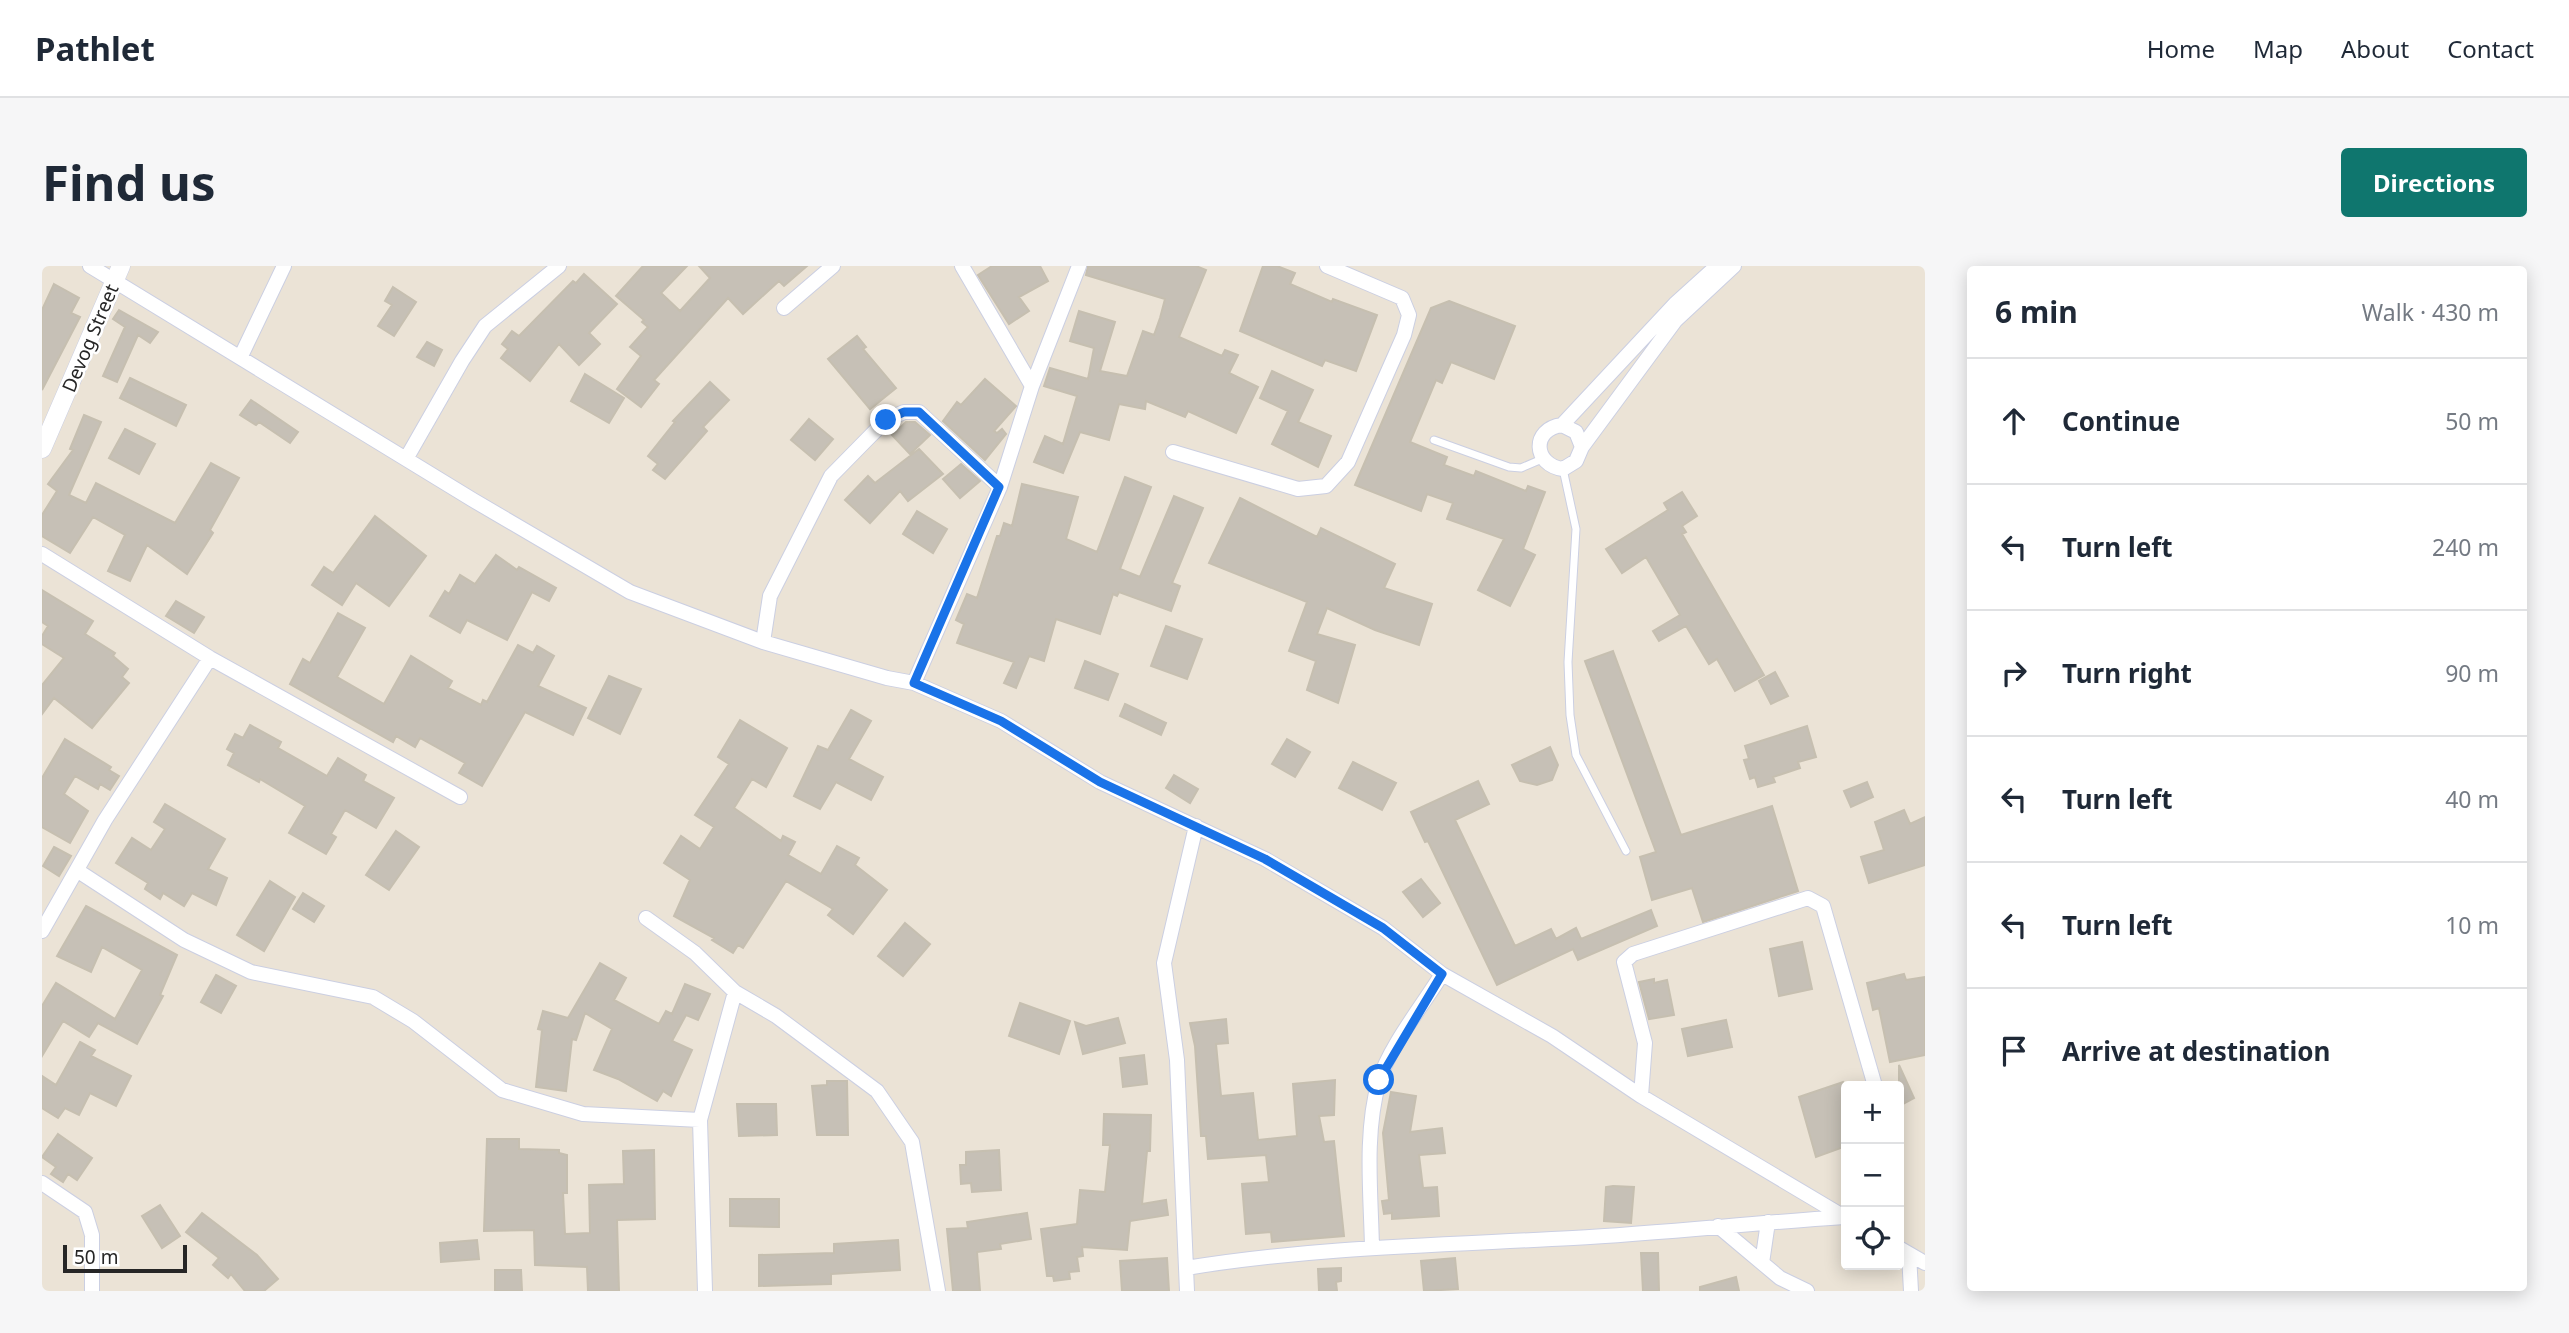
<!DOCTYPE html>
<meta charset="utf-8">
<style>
body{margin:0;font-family:"Noto Sans",sans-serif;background:#f6f6f7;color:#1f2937}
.controls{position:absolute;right:21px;bottom:21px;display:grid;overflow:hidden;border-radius:7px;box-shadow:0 4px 18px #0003}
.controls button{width:63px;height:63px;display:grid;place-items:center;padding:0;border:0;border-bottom:2px solid #e0e1e3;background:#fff;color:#1f2937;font:35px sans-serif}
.scale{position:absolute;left:21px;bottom:18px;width:124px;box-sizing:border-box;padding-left:7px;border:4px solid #262626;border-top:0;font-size:19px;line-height:24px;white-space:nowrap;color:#262626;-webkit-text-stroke:5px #fff;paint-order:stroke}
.stop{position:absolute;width:21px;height:21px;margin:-16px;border:5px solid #1a73e8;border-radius:50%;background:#fff}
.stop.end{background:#1a73e8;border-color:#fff;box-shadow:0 2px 7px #0008}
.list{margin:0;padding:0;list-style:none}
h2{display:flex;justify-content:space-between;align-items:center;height:91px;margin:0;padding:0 28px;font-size:30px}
h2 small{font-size:23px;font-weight:400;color:#747a83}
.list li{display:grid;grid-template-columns:46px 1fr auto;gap:21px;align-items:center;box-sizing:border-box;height:126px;padding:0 28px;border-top:2px solid #e0e1e3}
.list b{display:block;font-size:26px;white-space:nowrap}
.list em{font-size:23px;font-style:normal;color:#747a83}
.icon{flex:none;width:38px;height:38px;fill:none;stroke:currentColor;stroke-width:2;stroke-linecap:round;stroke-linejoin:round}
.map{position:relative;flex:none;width:1883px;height:1025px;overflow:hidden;border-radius:7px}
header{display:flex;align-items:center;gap:42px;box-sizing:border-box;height:98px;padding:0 35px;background:#fff;border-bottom:2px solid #e0e1e3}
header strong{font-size:33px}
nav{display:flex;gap:38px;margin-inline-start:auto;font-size:24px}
.intro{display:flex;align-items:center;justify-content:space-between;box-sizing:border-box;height:168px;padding:0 42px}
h1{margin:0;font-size:49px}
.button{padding:18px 32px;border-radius:7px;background:#0f766e;color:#fff;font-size:24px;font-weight:700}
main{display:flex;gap:42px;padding:0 42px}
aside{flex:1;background:#fff;border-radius:7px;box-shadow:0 4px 18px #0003}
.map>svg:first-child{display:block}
.building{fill:#c6c0b6;stroke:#c6bfb0;stroke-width:2}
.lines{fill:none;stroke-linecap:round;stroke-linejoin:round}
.service-casing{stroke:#cbcfe2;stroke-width:9}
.minor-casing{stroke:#cbcfe2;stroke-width:16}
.tertiary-casing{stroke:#cbcfe2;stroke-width:19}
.service{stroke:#fff;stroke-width:7}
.minor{stroke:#fff;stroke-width:14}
.tertiary{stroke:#fff;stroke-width:18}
.route{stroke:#1a73e8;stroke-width:9}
.labels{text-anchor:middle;stroke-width:5;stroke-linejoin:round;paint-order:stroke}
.street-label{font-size:19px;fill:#262626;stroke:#fff}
</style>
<header>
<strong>Pathlet</strong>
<nav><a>Home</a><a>Map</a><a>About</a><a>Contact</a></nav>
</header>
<div class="intro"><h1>Find us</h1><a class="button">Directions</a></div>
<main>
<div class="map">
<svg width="1883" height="1025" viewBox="0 0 1883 1025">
<rect width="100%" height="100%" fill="#ebe3d6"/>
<path class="building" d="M601,0H645L619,27L638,45L668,12L657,0H765L742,20L737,15L701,48L686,32L612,114L617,118L599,141L575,123L599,90L588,81L606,61L600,56L602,54L574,30Z
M950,0H998L1006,15L977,31L987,45L967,58L936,9Z
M1046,0H1154L1164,4L1137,71L1180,90L1183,84L1196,89L1187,107L1216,121L1194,167L1146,145L1143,151L1104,135L1103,143L1077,138L1067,174L1038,166L1021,207L992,196L1003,170L1021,178L1035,130L1002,120L1008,102L1046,113L1052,82L1028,75L1037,45L1073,56L1058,105L1085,110L1101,65L1112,69L1118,52L1123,33L1044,9Z
M1221,0H1235L1253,7L1248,18L1290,36L1291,33L1335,49L1314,105L1283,94L1280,100L1198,65Z
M542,8L575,38L547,67L558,78L537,99L517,78L488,115L459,92L466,83L460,78L470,65L477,70L531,15L534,17Z
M12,18L37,32L29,47L38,51L0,124V44Z
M351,21L374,36L352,70L336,60L350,39L343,35Z
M1407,35L1473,60L1452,113L1409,96L1400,117L1394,114L1368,176L1405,191L1402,199L1432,210L1434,205L1484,225L1486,220L1503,226L1481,283L1493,289L1468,340L1436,324L1462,273L1405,253L1411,237L1385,228L1379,245L1313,219L1389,42Z
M77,44L116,66L108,77L96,69L75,116L61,110L83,61L71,53Z
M815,70L824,81L821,83L854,122L828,143L786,93Z
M385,76L400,84L392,100L375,91Z
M1230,105L1271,124L1256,156L1289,170L1276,201L1230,178L1246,145L1218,132Z
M543,108L582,132L567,157L529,135Z
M88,112L144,139L134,160L78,132Z
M943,113L974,140L952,165L955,167L960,163L964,168L943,194L901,155L915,136L919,139Z
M668,116L687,134L661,161L665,165L623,213L611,204L616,198L606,190L633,156L631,155Z
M209,134L256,166L248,177L217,156L214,159L198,149Z
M42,149L59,156L27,229L44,237L54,217L133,257L169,197L197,212L168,264L171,267L145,308L105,279L88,315L66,305L83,269L51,251L28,287L0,270V249L15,225L6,218L31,184L28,183Z
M767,153L791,173L773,194L749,174Z
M864,156H873L888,169L868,188L850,169Z
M83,163L113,178L97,208L67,192Z
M877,183L901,208L866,235L858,225L828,257L803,234L826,210L833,217Z
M919,198L938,215L918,232L901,213Z
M1083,211L1109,221L1078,303L1098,311L1132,230L1161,242L1130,317L1138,320L1129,345L1077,326L1075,330L1071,328L1058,368L1014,353L1002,395L987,390L974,422L962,417L972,396L915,377L922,358L914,354L925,328L935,332L955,270H958L962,257L970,260L980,218L1036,231L1024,273L1055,286Z
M1640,226L1655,250L1640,260L1644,266L1640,268L1722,409L1693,425L1675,393L1667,398L1644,360L1617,375L1611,365L1638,349L1604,291L1580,307L1564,283L1626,244L1622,237Z
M1198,232L1275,271L1279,262L1353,298L1342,322L1390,338L1377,379L1333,364L1285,342L1275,368L1313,379L1296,437L1265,424L1274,395L1247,385L1265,336L1167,297Z
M875,245L905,263L891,287L861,268Z
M333,250L384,290L347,340L314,317L300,339L270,319L282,301L291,307Z
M454,289L475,304L477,301L514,322L507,335L490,326L465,374L425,354L418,367L388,350L403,325L407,328L418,309L433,318Z
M0,324L51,355L43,368L73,387L71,390L86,403L80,411L87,417L50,462L12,432L0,448V419L22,392L0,378V370L6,360L0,356Z
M134,335L162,351L152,367L124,350Z
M296,347L323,362L295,411L342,438L369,390L410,415L406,422L439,439L441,434L445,436L476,379L491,387L495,380L512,390L496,420L544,442L531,469L483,446L440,520L417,507L423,497L378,472L373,481L354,470L351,476L248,418L261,393L268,397Z
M1124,360L1160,373L1145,413L1109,400Z
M1571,385L1639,569L1730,540L1756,625L1661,656L1650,622L1610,634L1598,591L1614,586L1543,395Z
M1043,395L1076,408L1066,434L1033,422Z
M1733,406L1746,430L1729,438L1717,415Z
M567,410L599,423L578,468L546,452Z
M1083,438L1124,457L1119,469L1078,450Z
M809,444L829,455L807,493L841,511L829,534L794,516L778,543L752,530L776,480L786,484Z
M698,454L745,482L724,521L710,513L692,542L739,575L741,570L753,576L746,589L779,608L795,580L817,592L813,599L845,624L811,668L786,649L791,643L744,615L701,682L696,679L691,687L670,674L672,672L632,650L648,614L622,597L639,570L658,583L672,561L653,549L687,498L676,491Z
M208,459L239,476L236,482L285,510L296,492L324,509L321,515L352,532L334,562L303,544L289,568L294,571L284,588L247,567L263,540L218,513L217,516L186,499L192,487L185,483L193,468L201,472Z
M1765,460L1774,491L1756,496L1758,502L1731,511L1733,516L1716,521L1713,511L1708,513L1702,494L1707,493L1703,480Z
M23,473L69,501L67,504L77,510L68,524L58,518L56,523L33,510L22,528L46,545L28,577L0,561V512Z
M1245,473L1268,486L1253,511L1230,498Z
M1508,481L1516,499L1510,514L1495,519L1478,515L1470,499Z
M1311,496L1354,517L1340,544L1297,522Z
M1132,509L1156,523L1148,537L1124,522Z
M1436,515L1447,538L1413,554L1473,680L1509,663L1514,673L1534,662L1539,673L1609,644L1615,660L1536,694L1531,683L1455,719L1386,575L1383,576L1369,546Z
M1825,516L1831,531L1809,541L1802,525Z
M123,538L183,573L166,603L185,612L174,639L150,627L142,640L121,627L118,633L103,623L106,617L74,597L90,572L109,584L123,563L112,556Z
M1862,544L1868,558L1883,551V599L1827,617L1819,591L1842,584L1833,556Z
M354,565L377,581L347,624L324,609Z
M12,581L29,590L17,610L1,600Z
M1379,613L1398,637L1381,651L1361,626Z
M228,615L253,631L222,685L195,669Z
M261,627L282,640L272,656L251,643Z
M44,640L135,689L118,729L121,730L95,778L56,757L47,771L21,755L0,790V740L14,717L73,753L100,704L60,681L49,706L15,690Z
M863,657L888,678L861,710L836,690Z
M1760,676L1770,723L1737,730L1728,683Z
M558,697L584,712L572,734L617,758L624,745L630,748L643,718L668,728L656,754L644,749L630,775L650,784L629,830L621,825L615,835L576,813L552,804L570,763L543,747L534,774L530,773L524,825L494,821L500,764L496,763L501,745L526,752Z
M1862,708L1864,714L1883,711V789L1848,796L1837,742L1831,744L1825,717Z
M174,709L194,720L179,747L159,736Z
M1612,713V717L1625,714L1632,749L1607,753L1597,716Z
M978,737L1028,755L1017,788L967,770Z
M1076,752L1083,777L1041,788L1033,756L1044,760Z
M1184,753L1186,777L1174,778L1179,830L1211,827L1216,874L1255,870L1251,818L1293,814L1292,849L1277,850L1282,876L1292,875L1302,970L1230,976L1229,966L1204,968L1200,918L1227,916L1224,889L1166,893L1164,870H1159L1153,780L1148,757Z
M1684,754L1690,781L1646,790L1640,763Z
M38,776L53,784L49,790L89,810L74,840L48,827L37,849L23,842L16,852L0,842V810L14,819Z
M1102,789L1105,818L1081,821L1078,792Z
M1857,799L1872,832L1857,840Z
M785,815H805L806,869H775L770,820L785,819Z
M1801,816L1804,827V880L1774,891L1757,831Z
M1349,826L1374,830L1368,866L1400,862L1403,887L1377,889L1381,922L1395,921L1397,950L1350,953V947L1342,948L1340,935L1347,934L1341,867Z
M695,838H734L735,869L697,870Z
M1062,848L1109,849L1108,885H1105L1100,938L1124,934L1126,949L1088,955L1085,984L1040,981L1041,990L1035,991L1037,1005L1027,1006L1028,1013L1012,1015L1011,1010H1005L999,963L1035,958L1038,924L1063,926L1068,879H1061Z
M16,868L50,892L35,914L26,908L21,916L9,908L14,901L0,891Z
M445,873H477V883L517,884V887L525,889V927H521L523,968L548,967L547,919L582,918L581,885L612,884L613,953L575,954L577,1025H546L545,1001L493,999L492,964L442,965Z
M957,884L959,924L930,926L929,917L919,918L918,899H924V886Z
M1571,920L1592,921L1589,957L1562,955L1564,921Z
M688,933H737V961L688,960Z
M118,939L138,970L120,982L100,950Z
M160,947L215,989L236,1013L222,1025H203L189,1008L186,1012L171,999L177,992L144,966Z
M985,947L989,973L958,978L959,983L935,986L938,1025H911L905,963L926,962L925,956Z
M435,974L437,993L399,996L398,977Z
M856,974L858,1004L789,1008V1018L717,1020V989L792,987V978Z
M1599,987H1616L1617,1025H1601Z
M1125,992L1127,1025H1080L1078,995Z
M1413,992L1416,1023L1382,1025L1379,995Z
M1299,1002V1015L1294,1016L1295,1025H1277L1276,1003Z
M453,1004H479L480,1025H453Z
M1694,1011L1697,1025H1658V1021Z"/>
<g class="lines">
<defs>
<path id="service" d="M1392,174L1467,201L1479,202L1500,193
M1521,203L1534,263L1526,396L1528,449L1534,489L1584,585"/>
<path id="minor" d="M48,0L431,234L588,326L721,376L845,412L872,417L959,455L1058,516L1223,593L1341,662L1400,708L1510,770L1599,830L1804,952
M920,0L990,120
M742,42L791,0
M199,90L242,0
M1520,159L1534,166L1540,181L1534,195L1521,203C1491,199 1489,163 1520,159L1633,38L1675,0
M1540,181L1633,55L1692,0
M1131,186L1256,223L1284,220L1306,196L1362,69L1367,49L1360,32L1285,0
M364,193L420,95L443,60L517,0
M0,288L168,392L418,531
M721,376L728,330L789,210L844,154L862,146H877L958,221
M872,417L958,221L990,120L1037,0
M36,605L142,674L209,706L331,731L371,755L460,824L541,848L658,854
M604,652L653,687L693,726L734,750L835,825L870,876L896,1025
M0,665L63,554L168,392
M1599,830L1603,777L1582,696L1591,688L1766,632L1781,640L1833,820
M0,917L43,946L50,969V1025
M1676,960L1738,1012L1765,1025
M1330,982C1329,928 1322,868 1337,815C1347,781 1381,739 1400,708
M1857,982L1883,997
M1867,988L1869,1025
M1720,997L1726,956
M1144,1002C1272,981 1402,979 1531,972C1621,967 1711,957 1802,951
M663,1025L658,854L693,726
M1145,1025L1135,794L1122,697L1154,560"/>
<path id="tertiary" d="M0,183L79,0"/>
</defs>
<use href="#service" class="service-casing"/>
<use href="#minor" class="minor-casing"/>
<use href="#tertiary" class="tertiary-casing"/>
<use href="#service" class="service"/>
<use href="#minor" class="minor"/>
<use href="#tertiary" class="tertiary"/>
</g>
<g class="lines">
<path class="route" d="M844,154L862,146H877L957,221L872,417L959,455L1058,516L1223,593L1341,662L1400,708L1337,814"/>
</g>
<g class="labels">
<g class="street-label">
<text transform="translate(48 72) rotate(-67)" y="7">Devog Street</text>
</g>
</g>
</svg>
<div class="controls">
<button>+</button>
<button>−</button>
<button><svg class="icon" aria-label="locate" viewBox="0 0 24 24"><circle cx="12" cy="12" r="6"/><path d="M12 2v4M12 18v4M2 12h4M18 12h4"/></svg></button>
</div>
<div class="scale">50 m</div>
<div class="stop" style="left:1337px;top:814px"></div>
<div class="stop end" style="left:844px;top:154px"></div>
</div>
<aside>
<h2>6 min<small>Walk · 430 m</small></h2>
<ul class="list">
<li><svg class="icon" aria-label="ahead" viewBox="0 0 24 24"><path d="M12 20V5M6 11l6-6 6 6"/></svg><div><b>Continue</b></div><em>50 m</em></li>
<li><svg class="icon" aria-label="left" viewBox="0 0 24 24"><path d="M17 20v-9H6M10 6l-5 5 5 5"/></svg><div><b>Turn left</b></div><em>240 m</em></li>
<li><svg class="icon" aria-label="right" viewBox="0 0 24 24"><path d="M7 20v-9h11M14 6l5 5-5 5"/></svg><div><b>Turn right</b></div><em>90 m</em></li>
<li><svg class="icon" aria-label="left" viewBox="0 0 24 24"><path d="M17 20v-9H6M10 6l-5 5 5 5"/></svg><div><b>Turn left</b></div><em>40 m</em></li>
<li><svg class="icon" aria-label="left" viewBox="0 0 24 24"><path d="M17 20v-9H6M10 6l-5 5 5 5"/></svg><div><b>Turn left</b></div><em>10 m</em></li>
<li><svg class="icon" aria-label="arrive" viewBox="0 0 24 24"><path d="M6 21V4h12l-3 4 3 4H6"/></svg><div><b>Arrive at destination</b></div></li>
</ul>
</aside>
</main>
